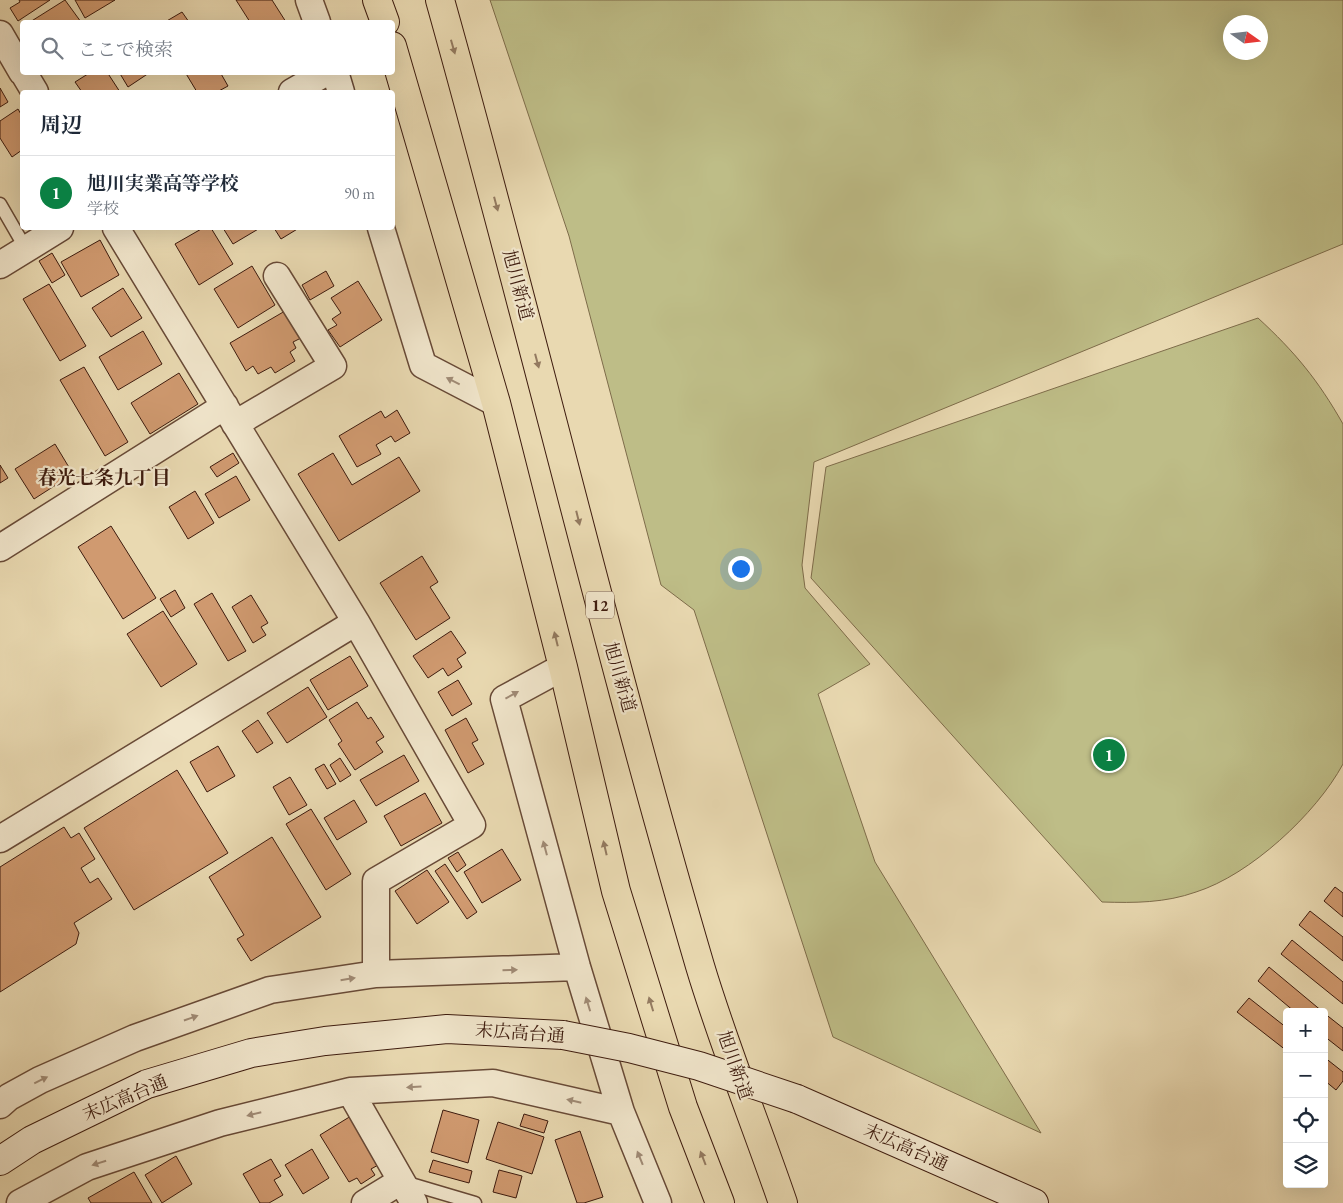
<!DOCTYPE html>
<html lang="ja">
<meta charset="utf-8">
<style>
body{margin:0;font-family:"EB Garamond","Noto Serif JP",serif;background:#f6f6f7;color:#1f2937}
.controls{position:absolute;right:15px;bottom:15px;display:grid;overflow:hidden;border-radius:5px;box-shadow:0 5px 20px #0002}
.controls button{width:45px;height:45px;display:grid;place-items:center;padding:0;border:0;border-bottom:1px solid #e0e1e3;background:#fff;color:#1f2937;font:25px sans-serif}
.compass{position:absolute;left:1223px;top:15px;width:45px;height:45px;border-radius:50%;background:#fff;box-shadow:0 5px 20px #0002;rotate:104deg}
.you{position:absolute;left:740px;top:568px;width:18px;height:18px;margin:-12px;border:4px solid #fff;border-radius:50%;background:#1a73e8;box-shadow:0 0 0 8px #1a73e833}
.badge{display:grid;place-items:center;width:32px;height:32px;border-radius:50%;background:#0b8043;color:#fff;font-size:16px;font-weight:700}
.pin{position:absolute;translate:-50% -50%;border:2px solid #fff;box-shadow:0 1px 5px #0006}
.list{margin:0;padding:0;list-style:none}
h2{display:flex;justify-content:space-between;align-items:center;height:65px;margin:0;padding:0 20px;font-size:21px}
h2 small{font-size:16px;font-weight:400;color:#747a83}
.list li{display:grid;grid-template-columns:32px 1fr auto;gap:15px;align-items:center;box-sizing:border-box;height:75px;padding:0 20px;border-top:1px solid #e0e1e3}
.list b{display:block;font-size:19px;white-space:nowrap}
.list p{margin:0;font-size:16px;white-space:nowrap;color:#747a83}
.list em{font-size:16px;font-style:normal;color:#747a83}
.icon{flex:none;width:28px;height:28px;fill:none;stroke:currentColor;stroke-width:2;stroke-linecap:round;stroke-linejoin:round}
.map{position:relative;flex:none;width:1343px;height:1203px;overflow:hidden}
.search{position:absolute;background:#fff;box-shadow:0 5px 20px #0002;left:20px;top:20px;width:375px;height:55px;display:flex;align-items:center;gap:12px;box-sizing:border-box;padding:0 18px;border-radius:5px;color:#747a83;font-size:19px}
.panel{position:absolute;background:#fff;box-shadow:0 5px 20px #0002;left:20px;top:90px;width:375px;height:140px;border-radius:5px}
.map>svg:first-child{display:block}
.green{fill:#bebd87;stroke:#7e6c4a;fill-rule:evenodd}
.building{fill:#d09a70;stroke:#3d1b0e}
.lines{fill:none;stroke-linecap:round;stroke-linejoin:round}
.lane-casing{stroke:#684a37;stroke-width:15}
.street-casing{stroke:#684a37;stroke-width:29}
.secondary-casing{stroke:#3d1b0e;stroke-width:30}
.highway-casing{stroke:#3d1b0e;stroke-width:30}
.lane{stroke:#f1e6cc;stroke-width:12}
.street{stroke:#f1e6cc;stroke-width:26}
.secondary{stroke:#f1e6cc;stroke-width:28}
.highway{stroke:#e9d9b1;stroke-width:28}
.secondary-bridge-casing{stroke:#3d1b0e;stroke-width:30;stroke-linecap:butt}
.secondary-bridge{stroke:#f1e6cc;stroke-width:28}
.oneway{fill:#937a60}
.oneway2{fill:#a08b76}
.labels{text-anchor:middle;stroke-width:4.5;stroke-linejoin:round;paint-order:stroke}
.shield{fill:#f1e6cc;stroke:#735847;stroke-width:1}
.shield-label{font-size:16px;font-weight:bold;fill:#3d1b0e}
.street-label{font-size:18px;fill:#3d1b0e;stroke:#f1e6cc}
.neighbourhood-label{font-size:19px;font-weight:bold;fill:#3d1b0e;stroke:#f1e6cc}
</style>
<div class="map">
<svg width="1343" height="1203" viewBox="0 0 1343 1203">
<rect width="100%" height="100%" fill="#e9d9b1"/>
<filter id="stains"><feTurbulence type="fractalNoise" baseFrequency=".004" numOctaves="4"/><feColorMatrix values="0 0 0 0 .2 0 0 0 0 .09 0 0 0 0 .02 0 0 0 .5 -.17"/></filter>
<radialGradient id="worn" r=".72"><stop offset=".6" stop-color="#630" stop-opacity="0"/><stop offset="1" stop-color="#630" stop-opacity=".3"/></radialGradient>
<path class="green" d="M490,0H1343V244L814,462L802,565L805,588L870,664L818,694L875,862L1041,1133L833,1037L694,610L661,585L569,236ZM1230,22H1260V52H1230Z
M1258,318C1295,352 1318,380 1343,424V764C1316,814 1250,875 1196,892C1165,903 1135,903 1102,902L811,578L826,467Z"/>
<path class="building" d="M19,0H50L18,21L10,8L20,2Z
M65,0L81,22H30Z
M75,0H115L85,18Z
M236,0H272L286,22H250Z
M182,12L189,22H165Z
M91,72H107L120,92H82L75,82Z
M119,72H148L149,73L128,87Z
M185,72H220L228,86L217,92H197Z
M0,88L8,102L0,107Z
M18,109L22,116V150L12,157L0,138V121Z
M203,228H211L233,264L199,285L175,244Z
M223,228H260L233,244Z
M274,228H299L281,239Z
M100,240L119,275L81,297L61,262Z
M52,253L65,275L52,283L39,261Z
M252,266L275,305L238,328L214,289Z
M326,271L334,286L310,300L302,285Z
M358,281L382,320L340,347L328,330L337,325L332,319L341,313L331,298Z
M49,284L86,346L60,361L23,299Z
M123,288L142,318L111,337L92,308Z
M285,311L301,338L293,342L296,348L290,352L295,361L275,373L271,367L258,374L253,366L246,371L230,343Z
M143,331L162,364L118,390L99,357Z
M84,367L128,442L105,456L60,380Z
M179,373L198,404L150,434L131,403Z
M397,410L410,433L395,442L391,436L376,445L381,454L357,467L339,436L381,411L385,418Z
M55,444L73,474L34,499L15,469Z
M233,453L239,463L217,477L210,467Z
M333,453L352,485L399,457L420,491L339,541L298,474Z
M0,465L8,478L0,483Z
M236,476L250,500L219,518L205,494Z
M195,491L214,523L188,539L169,507Z
M111,526L156,598L123,619L78,547Z
M422,556L438,582L430,587L450,618L416,640L380,583Z
M175,590L185,608L171,617L160,599Z
M212,593L246,651L228,661L194,604Z
M251,595L268,623L261,627L266,635L253,643L232,607Z
M163,611L197,664L161,687L127,634Z
M451,631L466,653L457,659L462,667L448,676L443,668L428,678L413,656Z
M350,656L368,686L328,710L310,680Z
M458,680L472,704L452,716L438,692Z
M308,687L327,717L287,743L267,713Z
M357,702L368,719L371,717L384,737L376,742L383,752L355,770L338,744L342,741L329,720Z
M466,718L478,740L472,743L484,764L468,773L445,730Z
M258,720L273,743L257,753L242,731Z
M218,746L235,776L207,792L190,762Z
M404,755L419,781L376,806L360,780Z
M340,758L351,775L340,782L330,765Z
M324,764L336,784L327,789L315,769Z
M177,770L228,853L134,910L84,828Z
M290,777L307,805L289,815L273,787Z
M425,793L442,823L401,846L384,816Z
M354,800L367,822L337,840L324,818Z
M311,809L351,874L326,890L286,824Z
M64,827L71,838L79,833L95,859L81,868L90,883L98,878L112,899L74,923L79,933L76,944L0,992V867Z
M272,837L321,917L251,961L237,939L244,935L209,877Z
M502,849L521,880L482,903L464,872Z
M458,852L466,865L457,872L448,858Z
M445,864L477,912L467,919L435,871Z
M427,870L449,902L417,924L395,891Z
M1335,887L1343,893V917L1324,901Z
M1310,911L1343,937V961L1299,925Z
M1292,940L1343,982V1004L1281,954Z
M1269,967L1323,1012H1295L1258,981Z
M1249,998L1287,1028V1051L1237,1012Z
M1324,1013L1343,1028V1051L1324,1036Z
M1324,1057L1343,1072V1081L1336,1090L1324,1080Z
M443,1110L479,1120L468,1163L431,1152Z
M524,1114L548,1121L544,1133L520,1126Z
M351,1116L380,1164L371,1169L375,1175L361,1184L357,1178L349,1182L320,1135Z
M498,1122L544,1137L532,1174L486,1159Z
M580,1131L603,1197L584,1203H577L555,1140Z
M312,1149L329,1178L303,1194L285,1165Z
M176,1156L192,1184L162,1203L145,1175Z
M271,1159L281,1176L274,1180L283,1195L269,1203H260L243,1174Z
M433,1160L472,1171L469,1183L429,1172Z
M499,1170L522,1176L516,1198L493,1192Z
M134,1172L152,1203H91L88,1198Z"/>
<g class="lines">
<defs>
<path id="lane" d="M0,204L26,249
M404,1182L475,1203"/>
<path id="street" d="M309,0L317,22
M0,34L22,72
M23,72L35,92
M335,72L341,92
M292,92L327,72
M116,228L356,622L472,825L376,881V974
M381,228L423,365L496,403
M0,265L60,228
M235,424L333,366L277,276
M0,548L225,406
M563,667L504,699L577,967L621,1112L658,1203
M0,839L356,622
M350,1091L414,1203
M0,1105L9,1097L40,1080L135,1038L270,990L376,974L577,967
M20,1203L87,1167L220,1123L350,1091L493,1083L621,1112
M365,1203L401,1181"/>
<path id="secondary" d="M797,1099L1034,1203
M0,1161L32,1140L147,1084L251,1053L325,1041L447,1029L563,1035"/>
<path id="highway" d="M377,0L385,22
M440,0C530,321 606,646 700,966C724,1046 756,1124 783,1203
M392,46L496,403L563,667L616,891L683,1107L720,1203"/>
</defs>
<use href="#lane" class="lane-casing"/>
<use href="#street" class="street-casing"/>
<use href="#secondary" class="secondary-casing"/>
<use href="#highway" class="highway-casing"/>
<use href="#lane" class="lane"/>
<use href="#street" class="street"/>
<use href="#secondary" class="secondary"/>
<use href="#highway" class="highway"/>
<defs>
<path id="secondary-bridge" d="M563,1035L629,1048L699,1066L797,1099"/>
</defs>
<use href="#secondary-bridge" class="secondary-bridge-casing"/>
<use href="#secondary-bridge" class="secondary-bridge"/>
</g>
<defs><path id="oneway-solid" d="M-6-.8H1V-3.2L6.5 0L1 3.2V.8H-6Z" transform="scale(1.25)"/></defs>
<g class="oneway">
<use href="#oneway-solid" transform="translate(453 47) rotate(74)"/>
<use href="#oneway-solid" transform="translate(496 204) rotate(75)"/>
<use href="#oneway-solid" transform="translate(537 361) rotate(75)"/>
<use href="#oneway-solid" transform="translate(578 518) rotate(76)"/>
<use href="#oneway-solid" transform="translate(556 639) rotate(-104)"/>
<use href="#oneway-solid" transform="translate(605 848) rotate(-103)"/>
<use href="#oneway-solid" transform="translate(651 1004) rotate(-107)"/>
<use href="#oneway-solid" transform="translate(703 1158) rotate(-111)"/>
</g>
<g class="oneway2">
<use href="#oneway-solid" transform="translate(453 381) rotate(-153)"/>
<use href="#oneway-solid" transform="translate(512 695) rotate(-29)"/>
<use href="#oneway-solid" transform="translate(545 848) rotate(-105)"/>
<use href="#oneway-solid" transform="translate(510 970) rotate(-2)"/>
<use href="#oneway-solid" transform="translate(348 979) rotate(-9)"/>
<use href="#oneway-solid" transform="translate(588 1004) rotate(-107)"/>
<use href="#oneway-solid" transform="translate(191 1018) rotate(-19)"/>
<use href="#oneway-solid" transform="translate(41 1080) rotate(-26)"/>
<use href="#oneway-solid" transform="translate(414 1087) rotate(177)"/>
<use href="#oneway-solid" transform="translate(574 1101) rotate(-167)"/>
<use href="#oneway-solid" transform="translate(254 1114) rotate(166)"/>
<use href="#oneway-solid" transform="translate(640 1158) rotate(-112)"/>
<use href="#oneway-solid" transform="translate(99 1163) rotate(162)"/>
</g>
<g class="labels">
<rect class="shield" x="586" y="591.5" width="28" height="27" rx="4"/>
<g class="shield-label">
<text x="600" y="611">12</text>
</g>
<g class="street-label">
<text transform="translate(518 285) rotate(75)" y="6">旭川新道</text>
<text transform="translate(620 677) rotate(74)" y="6">旭川新道</text>
<text transform="translate(520 1033) rotate(4)" y="6">末広高台通</text>
<text transform="translate(735 1065) rotate(71)" y="6">旭川新道</text>
<text transform="translate(125 1098) rotate(-23)" y="6">末広高台通</text>
<text transform="translate(906 1147) rotate(24)" y="6">末広高台通</text>
</g>
<g class="neighbourhood-label">
<text x="104" y="484">春光七条九丁目</text>
</g>
</g>
<rect width="100%" height="100%" filter="url(#stains)"/>
<rect width="100%" height="100%" fill="url(#worn)"/>
</svg>
<div class="controls">
<button>+</button>
<button>−</button>
<button><svg class="icon" aria-label="locate" viewBox="0 0 24 24"><circle cx="12" cy="12" r="6"/><path d="M12 2v4M12 18v4M2 12h4M18 12h4"/></svg></button>
<button><svg class="icon" aria-label="layers" viewBox="0 0 24 24"><path d="M12 4l9 5-9 5-9-5zM3 14l9 5 9-5"/></svg></button>
</div>
<svg class="compass" viewBox="-18 -18 36 36"><path d="M0-13l5 13h-10z" fill="#e53935"/><path d="M0 13l5-13h-10z" fill="#747a83"/></svg>
<div class="you"></div>
<div class="pin badge" style="left:1109px;top:755px">1</div>
<div class="search"><svg class="icon" aria-label="search" viewBox="0 0 24 24"><circle cx="10" cy="10" r="6"/><path d="M15 15l6 6"/></svg>ここで検索</div>
<section class="panel">
<h2>周辺<small></small></h2>
<ul class="list">
<li><span class="badge">1</span><div><b>旭川実業高等学校</b><p>学校</p></div><em>90 m</em></li>
</ul>
</section>
</div>
